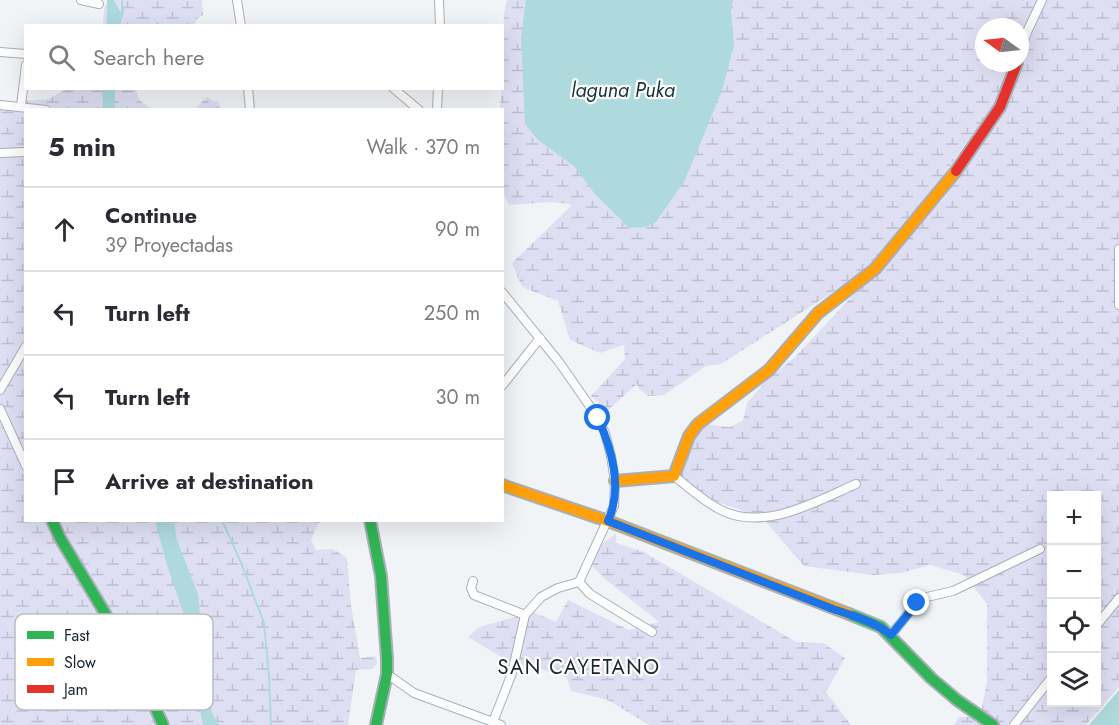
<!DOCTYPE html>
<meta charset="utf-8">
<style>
body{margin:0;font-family:Jost,sans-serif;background:#f7f7f7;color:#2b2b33}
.controls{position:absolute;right:18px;bottom:18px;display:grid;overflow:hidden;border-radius:0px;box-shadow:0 6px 24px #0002}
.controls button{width:54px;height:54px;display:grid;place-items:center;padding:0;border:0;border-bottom:2px solid #e1e1e2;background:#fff;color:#2b2b33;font:30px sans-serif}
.compass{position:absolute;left:975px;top:18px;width:54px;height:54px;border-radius:50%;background:#fff;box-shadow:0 6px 24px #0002;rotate:285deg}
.stop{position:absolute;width:18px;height:18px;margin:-14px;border:4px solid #1a73e8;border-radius:50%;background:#fff}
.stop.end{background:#1a73e8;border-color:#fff;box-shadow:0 2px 6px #0008}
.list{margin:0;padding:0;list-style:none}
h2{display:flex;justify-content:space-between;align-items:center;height:78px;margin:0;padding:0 24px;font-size:26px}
h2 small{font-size:20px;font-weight:400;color:#7c7c81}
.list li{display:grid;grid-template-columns:39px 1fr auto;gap:18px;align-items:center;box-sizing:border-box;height:84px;padding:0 24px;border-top:2px solid #e1e1e2}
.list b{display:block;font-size:22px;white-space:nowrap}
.list p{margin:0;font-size:20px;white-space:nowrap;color:#7c7c81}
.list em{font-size:20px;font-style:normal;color:#7c7c81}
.icon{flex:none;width:33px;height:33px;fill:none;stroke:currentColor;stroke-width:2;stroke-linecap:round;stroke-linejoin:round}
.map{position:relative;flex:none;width:1119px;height:725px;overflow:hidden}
.search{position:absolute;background:#fff;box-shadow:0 6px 24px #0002;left:24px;top:24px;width:480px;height:66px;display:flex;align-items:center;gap:15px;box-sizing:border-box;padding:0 21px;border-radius:0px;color:#7c7c81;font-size:22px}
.panel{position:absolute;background:#fff;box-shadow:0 6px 24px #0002;left:24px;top:108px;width:480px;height:414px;border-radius:0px}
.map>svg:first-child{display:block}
.wetland{fill:url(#wetland-marsh);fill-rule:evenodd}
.water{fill:#aedade}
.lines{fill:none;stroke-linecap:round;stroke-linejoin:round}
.stream{stroke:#aedade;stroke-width:2}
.street-casing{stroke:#a9afb6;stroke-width:10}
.fast-casing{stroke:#a9afb6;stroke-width:14}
.slow-casing{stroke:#a9afb6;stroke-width:14}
.jam-casing{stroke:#a9afb6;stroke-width:14}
.street{stroke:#fdfdfe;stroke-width:8}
.fast{stroke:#30b455;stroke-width:10}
.slow{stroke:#ff9f0a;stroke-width:10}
.jam{stroke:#e5322d;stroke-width:10}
.route{stroke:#1a73e8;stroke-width:8}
.labels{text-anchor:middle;stroke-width:4.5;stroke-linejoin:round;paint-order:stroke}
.water-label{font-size:20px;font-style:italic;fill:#153436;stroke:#fff}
.neighbourhood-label{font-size:20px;letter-spacing:1.5px;fill:#18242e;stroke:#fff}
.key{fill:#fff;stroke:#babdc0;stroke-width:1.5}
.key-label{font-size:16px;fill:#18242e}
</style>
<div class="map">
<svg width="1119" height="725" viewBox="0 0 1119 725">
<defs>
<pattern id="wetland-marsh" width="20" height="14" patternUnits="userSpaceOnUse" patternTransform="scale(1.5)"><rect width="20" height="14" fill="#dfdff4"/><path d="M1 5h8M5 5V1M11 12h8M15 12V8" fill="none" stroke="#bfbfd2"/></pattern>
</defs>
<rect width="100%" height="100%" fill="#f1f4f7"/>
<path class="wetland" d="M109,0H202L203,15L198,18L194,25L103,26L104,8Z
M507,0H1119V687L1086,725H954L959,717H980L987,682V604L964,575L930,565L901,573L872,575L804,566L766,522L739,509L700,497L686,489L675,471L677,449L695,423L730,427L743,420L747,403L764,383L796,356L943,199L1005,113L989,111L937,184L869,269L721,364L706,366L664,395L648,396L639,389L637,384L608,410L591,396L625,359L624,345L600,353L570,340L558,301L522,287L512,263L571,206L569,204L552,202L509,205L503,193L502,110H500L501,89L502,88L504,12ZM984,27H1020V63H984ZM1052,496H1096V702H1052Z
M66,89H135L140,101L152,109L26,110V520L323,521L318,524L311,540L316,550L333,549L347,558L351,605L360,658L376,656L377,664L372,669L356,670L348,725H0V107L13,102L49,99Z
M207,97L215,102L218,101L221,109H195Z
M616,534V543L644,552L796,642L823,643L845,658L826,692L851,725H649L608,700L571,691L567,678L527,664L518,667L468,637L479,627L533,612L556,622L568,600L629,630L659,622L606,580L592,566L601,544Z"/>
<path class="water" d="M107,0H114L121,13V1L123,0L124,12L120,25H107Z
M526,0H733L731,11L734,44L722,91L685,180L656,222L646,227L629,228L594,193L575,167L538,140L525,124L521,37Z
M102,89H115V109H103Z
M155,521H174L177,540L198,594L201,626L209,676L210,699L212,713L219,725H203L190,662L187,624L168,568Z
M1119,690V725H1089Z"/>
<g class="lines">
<path class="stream" d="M222,520L242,565L264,623L269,676L271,725"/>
<defs>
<path id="street" d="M81,0L99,4
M237,0L241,26
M439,0L440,26
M0,52L26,54
M1020,53L1027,32L1042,0
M248,88L250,110
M393,88L419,110
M0,105L46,110
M21,106L26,65
M437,110L438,88
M0,153L26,152
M1119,249V305
M502,292L559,362L598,418L605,433L611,456L615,481L614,506L579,582L590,594L652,632
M502,386L540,338
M0,390L26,346
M0,409L26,466
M674,476C690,488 705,503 723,511C766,531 817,501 856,484
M473,581L471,588L474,595L525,615
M1096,626L1119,598
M891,635L917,603L927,597L953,591L1040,549
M387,674L414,693L501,725
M493,722L512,673L525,615L541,597L558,588L579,582
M1014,725L1052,677"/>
<path id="fast" d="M52,520L60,538L136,665L163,725
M370,520L381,576L387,659V674L376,725
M849,614L881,627L931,678L957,700L993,725"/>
<path id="slow" d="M615,481L674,476L689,436L698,424L769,370L818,313L875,269L956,171
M502,485L608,521L849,614"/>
<path id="jam" d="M956,171L1000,107L1017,63"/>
</defs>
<use href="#street" class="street-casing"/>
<use href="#fast" class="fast-casing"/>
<use href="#slow" class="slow-casing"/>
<use href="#jam" class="jam-casing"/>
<use href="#street" class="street"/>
<use href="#fast" class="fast"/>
<use href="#slow" class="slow"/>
<use href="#jam" class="jam"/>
</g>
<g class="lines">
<path class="route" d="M598,418C612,450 623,488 608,521L833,609C853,616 874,621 891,635L917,603"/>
</g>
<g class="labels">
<g class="water-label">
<text x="623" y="97">laguna Puka</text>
</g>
<g class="neighbourhood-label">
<text x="579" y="674">SAN CAYETANO</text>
</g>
</g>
<rect x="15" y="614" width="198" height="96" rx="9" class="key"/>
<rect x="27" y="631" width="27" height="8" fill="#30b455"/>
<rect x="27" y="658" width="27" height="8" fill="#ff9f0a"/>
<rect x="27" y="685" width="27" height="8" fill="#e5322d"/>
<g class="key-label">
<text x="64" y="641">Fast</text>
<text x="64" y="668">Slow</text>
<text x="64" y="695">Jam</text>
</g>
</svg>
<div class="controls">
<button>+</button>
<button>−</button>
<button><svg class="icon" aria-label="locate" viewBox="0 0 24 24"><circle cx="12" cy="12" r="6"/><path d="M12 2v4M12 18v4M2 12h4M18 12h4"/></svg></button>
<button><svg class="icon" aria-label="layers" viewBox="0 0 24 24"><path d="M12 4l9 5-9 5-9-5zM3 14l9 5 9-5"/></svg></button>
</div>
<svg class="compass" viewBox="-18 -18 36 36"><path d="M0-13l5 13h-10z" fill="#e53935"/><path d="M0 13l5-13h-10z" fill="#7c7c81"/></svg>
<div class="stop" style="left:598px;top:418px"></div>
<div class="stop end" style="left:917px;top:603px"></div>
<div class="search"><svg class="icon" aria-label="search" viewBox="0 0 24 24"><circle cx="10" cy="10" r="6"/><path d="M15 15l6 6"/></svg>Search here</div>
<section class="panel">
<h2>5 min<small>Walk · 370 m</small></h2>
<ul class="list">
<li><svg class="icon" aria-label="ahead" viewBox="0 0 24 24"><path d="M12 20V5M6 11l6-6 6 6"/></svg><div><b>Continue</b><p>39 Proyectadas</p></div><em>90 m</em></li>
<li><svg class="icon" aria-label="left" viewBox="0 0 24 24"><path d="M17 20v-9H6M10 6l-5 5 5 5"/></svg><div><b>Turn left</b></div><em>250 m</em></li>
<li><svg class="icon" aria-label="left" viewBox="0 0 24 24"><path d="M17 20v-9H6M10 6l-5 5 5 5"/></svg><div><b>Turn left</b></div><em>30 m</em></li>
<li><svg class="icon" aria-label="arrive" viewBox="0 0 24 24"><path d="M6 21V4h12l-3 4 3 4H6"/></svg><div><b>Arrive at destination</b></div></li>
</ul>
</section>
</div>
